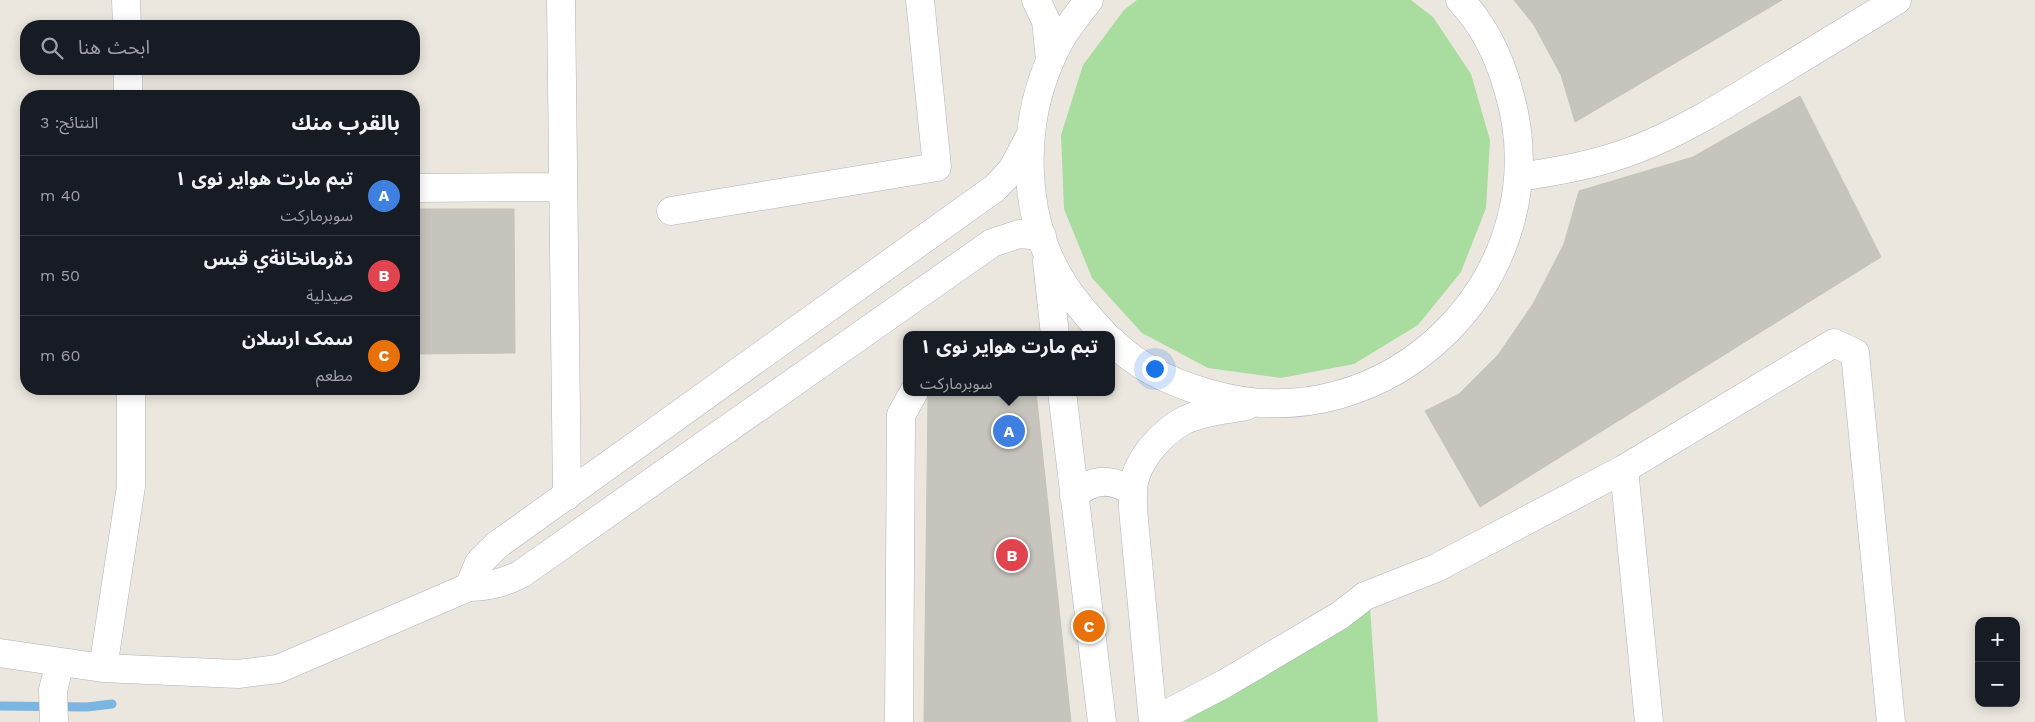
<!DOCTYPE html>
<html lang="ar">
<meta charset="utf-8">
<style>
body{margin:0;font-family:"Work Sans","Noto Sans Arabic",sans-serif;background:#20242c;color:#f1f3f6;direction:rtl}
.controls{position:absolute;right:15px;bottom:15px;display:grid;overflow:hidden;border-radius:10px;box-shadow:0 2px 12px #0003}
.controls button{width:45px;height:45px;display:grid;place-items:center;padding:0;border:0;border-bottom:1px solid #363941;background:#171b24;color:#f1f3f6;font:25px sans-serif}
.you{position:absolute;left:1154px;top:368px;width:18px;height:18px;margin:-12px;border:4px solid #fff;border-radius:50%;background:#1a73e8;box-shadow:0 0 0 8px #1a73e833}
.badge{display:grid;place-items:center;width:32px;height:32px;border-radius:50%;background:#0f766e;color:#fff;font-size:16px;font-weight:700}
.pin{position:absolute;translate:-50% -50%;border:2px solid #fff;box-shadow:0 1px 5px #0006}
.popup{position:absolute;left:903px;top:331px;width:212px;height:65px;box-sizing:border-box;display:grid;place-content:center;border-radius:10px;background:#171b24;filter:drop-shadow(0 1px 4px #0005);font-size:16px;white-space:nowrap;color:#9ea1a6}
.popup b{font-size:19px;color:#f1f3f6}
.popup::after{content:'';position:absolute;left:50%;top:100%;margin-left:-10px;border:10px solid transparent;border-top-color:#171b24}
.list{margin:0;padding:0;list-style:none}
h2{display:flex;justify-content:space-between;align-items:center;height:65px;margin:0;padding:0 20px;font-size:21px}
h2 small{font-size:16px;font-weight:400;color:#9ea1a6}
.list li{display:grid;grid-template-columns:32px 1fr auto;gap:15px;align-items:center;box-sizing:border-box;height:80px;padding:0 20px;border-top:1px solid #363941}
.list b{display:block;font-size:19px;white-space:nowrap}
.list p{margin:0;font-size:16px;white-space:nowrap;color:#9ea1a6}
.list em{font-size:16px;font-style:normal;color:#9ea1a6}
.icon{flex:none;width:28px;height:28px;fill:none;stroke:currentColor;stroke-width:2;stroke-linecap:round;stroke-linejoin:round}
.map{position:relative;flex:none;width:2035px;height:722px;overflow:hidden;direction:ltr}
.search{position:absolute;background:#171b24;box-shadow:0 2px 12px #0003;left:20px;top:20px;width:400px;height:55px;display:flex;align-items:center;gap:12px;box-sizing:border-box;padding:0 18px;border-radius:20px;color:#9ea1a6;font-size:19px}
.panel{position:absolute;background:#171b24;box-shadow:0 2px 12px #0003;left:20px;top:90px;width:400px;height:305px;border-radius:20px;direction:rtl}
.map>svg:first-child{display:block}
.green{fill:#a9dc9f}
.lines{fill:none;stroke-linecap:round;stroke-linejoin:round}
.stream{stroke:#7bb5e2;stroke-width:9}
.building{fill:#c6c4bd;stroke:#c6c3b7}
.street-casing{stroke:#b1b1bc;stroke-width:29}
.secondary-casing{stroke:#b1b1bc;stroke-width:29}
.street{stroke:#fff;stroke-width:28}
.secondary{stroke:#fff;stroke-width:28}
</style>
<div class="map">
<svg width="2035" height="722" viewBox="0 0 2035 722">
<rect width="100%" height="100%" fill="#ebe7de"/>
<path class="green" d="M1137,0H1411L1433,17L1471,74L1490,140L1486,208L1461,272L1418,325L1354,364L1281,378L1208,368L1142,333L1092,278L1064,209L1061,135L1083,65L1124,10Z
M1370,608L1378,722H1184Z"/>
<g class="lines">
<path class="stream" d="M0,706L87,707L112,704"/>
</g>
<path class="building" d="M1514,0H1782L1575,122L1561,75L1534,25Z
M1800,96L1881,257L1480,507L1425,411L1459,394L1498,355L1533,304L1564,244L1579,191L1693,157Z
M414,209H514L515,353L414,354Z
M936,392H1036L1071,722H924L928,396Z"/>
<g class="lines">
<defs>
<path id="street" d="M126,0L127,26
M561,0L567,496
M1036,0L1046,21L1050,60
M128,69V96
M1519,177C1559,171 1599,164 1637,149C1683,131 1725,105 1767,79C1810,53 1854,26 1897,0
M414,188L563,187
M671,211L937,167L920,0
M1624,469L1649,722
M0,653L103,668L238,674L278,669L469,587
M103,668L131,486V389
M1153,721L1224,684L1339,616L1365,596L1436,568L1624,469L1834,343L1855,353L1891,722
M54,722L53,690L60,662
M899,722L901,415L914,392"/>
<path id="secondary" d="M1089,0C1074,19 1059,38 1050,61C1020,130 1022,220 1064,285C1076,303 1090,319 1105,335
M1031,134L1012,170L995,188L497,545L479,563L469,587C489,587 504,583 521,574L992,243L1019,234L1042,236
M1047,261L1055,335
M1112,341C1136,366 1173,383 1207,393C1391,448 1564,272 1508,89C1499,57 1483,24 1460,0
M1062,392L1102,722
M1074,496C1092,478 1113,477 1133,493
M1153,722L1133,509C1133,499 1132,488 1135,478C1142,454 1164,431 1185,420C1204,411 1226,410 1246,406"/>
</defs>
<use href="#street" class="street-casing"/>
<use href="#secondary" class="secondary-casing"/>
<use href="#street" class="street"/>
<use href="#secondary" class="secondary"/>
</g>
</svg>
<div class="controls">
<button>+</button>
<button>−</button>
</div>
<div class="you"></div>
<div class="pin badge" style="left:1009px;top:431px;background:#3f7fe0">A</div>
<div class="popup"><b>تبم مارت هواير نوى ١</b>سوبرماركت</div>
<div class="pin badge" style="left:1012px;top:555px;background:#e0444e">B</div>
<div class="pin badge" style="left:1089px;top:626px;background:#e8710a">C</div>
<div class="search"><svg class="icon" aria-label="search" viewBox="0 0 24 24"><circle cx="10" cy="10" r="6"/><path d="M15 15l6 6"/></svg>ابحث هنا</div>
<section class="panel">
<h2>بالقرب منك<small>النتائج: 3</small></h2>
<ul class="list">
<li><span class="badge" style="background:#3f7fe0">A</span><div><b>تبم مارت هواير نوى ١</b><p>سوبرماركت</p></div><em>40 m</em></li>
<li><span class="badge" style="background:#e0444e">B</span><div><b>دةرمانخانةي قبس</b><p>صيدلية</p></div><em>50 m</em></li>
<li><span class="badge" style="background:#e8710a">C</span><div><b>سمک ارسلان</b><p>مطعم</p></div><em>60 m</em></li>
</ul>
</section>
</div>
